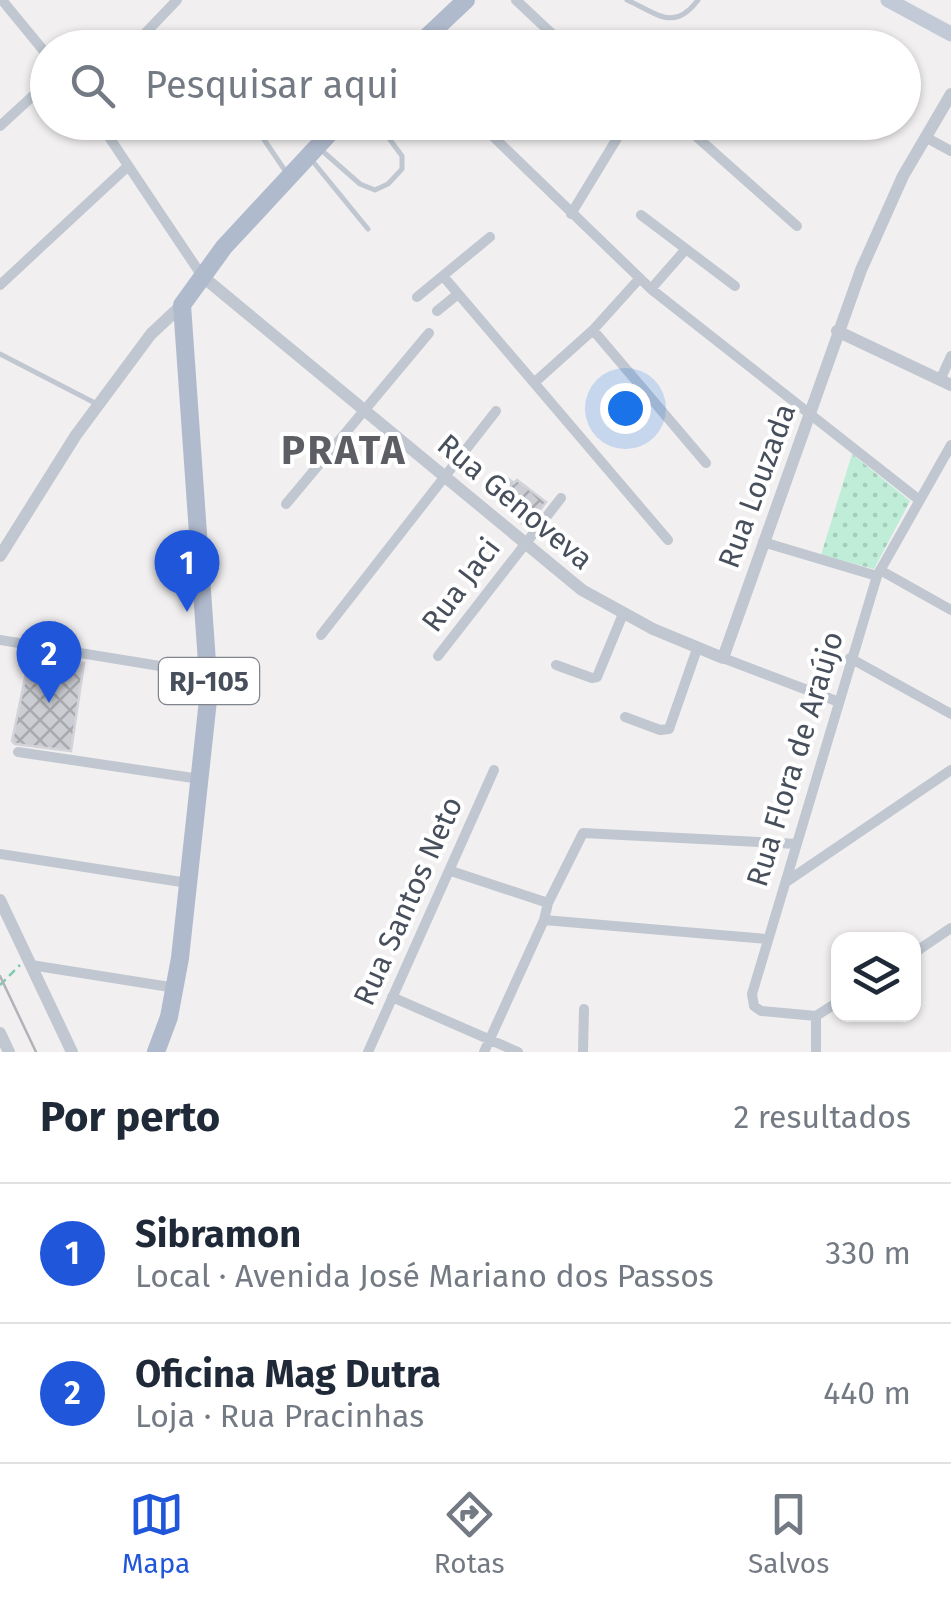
<!DOCTYPE html>
<html lang="pt">
<meta charset="utf-8">
<style>
body{margin:0;font-family:"Fira Sans",sans-serif;background:#f2f2f3;color:#1f2937}
.controls{position:absolute;right:30px;bottom:30px;display:grid;overflow:hidden;border-radius:20px;box-shadow:0 2px 8px #0004}
.controls button{width:90px;height:90px;display:grid;place-items:center;padding:0;border:0;border-bottom:2px solid #e0e1e3;background:#fff;color:#1f2937;font:50px sans-serif}
.you{position:absolute;left:625px;top:408px;width:35px;height:35px;margin:-25px;border:8px solid #fff;border-radius:50%;background:#1a73e8;box-shadow:0 0 0 15px #1a73e833}
.badge{display:grid;place-items:center;width:65px;height:65px;border-radius:50%;background:#2056da;color:#fff;font-size:32px;font-weight:700}
.pin{position:absolute;translate:-50% -82px;filter:drop-shadow(0 2px 5px #0008)}
.pin::after{content:'';position:absolute;top:52px;width:35px;height:30px;background:inherit;clip-path:polygon(0 0,100% 0,50% 100%)}
.list{margin:0;padding:0;list-style:none}
h2{display:flex;justify-content:space-between;align-items:center;height:130px;margin:0;padding:0 40px;font-size:42px}
h2 small{font-size:32px;font-weight:400;color:#747a83}
.list li{display:grid;grid-template-columns:65px 1fr auto;gap:30px;align-items:center;box-sizing:border-box;height:140px;padding:0 40px;border-top:2px solid #e0e1e3}
.list b{display:block;font-size:38px;white-space:nowrap}
.list p{margin:0;font-size:32px;white-space:nowrap;color:#747a83}
.list em{font-size:32px;font-style:normal;color:#747a83}
.icon{flex:none;width:55px;height:55px;fill:none;stroke:currentColor;stroke-width:2;stroke-linecap:round;stroke-linejoin:round}
.map{position:relative;flex:none;width:951px;height:1052px;overflow:hidden}
.search{position:absolute;background:#fff;box-shadow:0 2px 8px #0004;left:30px;right:30px;top:30px;height:110px;display:flex;align-items:center;gap:25px;box-sizing:border-box;padding:0 35px;border-radius:55px;color:#747a83;font-size:38px}
.sheet{height:410px;background:#fff}
nav{display:flex;justify-content:space-around;align-items:center;box-sizing:border-box;height:140px;border-top:2px solid #e0e1e3;background:#fff;font-size:28px;color:#747a83}
nav a{display:grid;justify-items:center;gap:5px}
nav .on{color:#2056da}
.map>svg:first-child{display:block}
.park{fill:url(#park-dots)}
.building{fill:url(#building-cross-hatch);stroke:#d3d4da;stroke-width:2.5}
.lines{fill:none;stroke-linecap:round;stroke-linejoin:round}
.path{stroke:#79caae;stroke-width:2.5;stroke-dasharray:8 5;stroke-linecap:butt}
.service{stroke:#c0c7d0;stroke-width:5}
.minor{stroke:#c0c7d0;stroke-width:10}
.tertiary{stroke:#c0c7d0;stroke-width:12}
.secondary{stroke:#c2c9d7;stroke-width:15}
.primary{stroke:#b0bacd;stroke-width:18}
.rail{stroke:#b1b3b9;stroke-width:2.5}
.labels{text-anchor:middle;stroke-width:8;stroke-linejoin:round;paint-order:stroke}
.shield{fill:#fff;stroke:#7f848d;stroke-width:2.5}
.shield-label{font-size:28px;font-weight:bold;fill:#484f5c}
.street-label{font-size:30px;fill:#484f5c;stroke:#fff}
.district-label{font-size:40px;font-weight:bold;letter-spacing:2.5px;fill:#5c5e64;stroke:#fff}
</style>
<div class="map">
<svg width="951" height="1052" viewBox="0 0 951 1052">
<defs>
<pattern id="park-dots" width="8" height="8" patternUnits="userSpaceOnUse" patternTransform="scale(2.5)"><rect width="8" height="8" fill="#bfedd8"/><path d="M2 2h.1M6 6h.1" fill="none" stroke="#a6cdbc" stroke-width="1.8" stroke-linecap="round"/></pattern>
<pattern id="building-cross-hatch" width="8" height="8" patternUnits="userSpaceOnUse" patternTransform="scale(2.5)"><rect width="8" height="8" fill="#cccdd3"/><path d="M0 0l8 8M0 8l8-8" fill="none" stroke="#a8a9ae"/></pattern>
</defs>
<rect width="100%" height="100%" fill="#f1efef"/>
<path class="park" d="M852,454L910,501L874,569L821,555Z"/>
<path class="building" d="M502,474L514,483L517,480L546,502L527,528L488,493Z
M30,654L84,663L71,751L15,744L12,741Z"/>
<g class="lines">
<path class="path" d="M0,985L20,965"/>
<path class="service" d="M627,0C658,14 674,32 698,0
M221,46L222,48
M263,122V138L286,172
M319,148L360,184L375,190L388,184L402,169V156L377,122
M310,158L368,229
M0,354L95,403"/>
<path class="minor" d="M2,0L48,56
M516,0L567,48
M131,48L177,0
M99,122L202,276
M478,122L651,289L918,499
M680,122L797,226
M0,126L48,82
M927,138L951,151
M571,214L627,122
M641,215L735,286
M443,276L668,540
M0,285L127,167
M651,289L686,249
M417,297L490,237
M437,311L458,294
M593,330L706,463
M940,380L951,356
M535,382L593,330L639,279
M286,504L429,333
M763,542L877,576
M880,570L951,610
M321,635L496,411
M0,640L209,674
M438,656L561,498
M723,658L839,702
M850,658L951,714
M556,665L592,678L597,677L623,614
M625,717L660,730L669,729L697,649
M18,752L200,779
M0,854L188,883
M451,871L548,903
M786,882L951,770
M544,920L766,939
M914,953L951,928
M31,965L176,988
M392,997L518,1052
M816,1016L761,1011L754,1006L752,994L877,576L951,445
M816,1016L838,1002
M368,1052L494,770
M484,1052L544,920L548,903L583,833L797,844
M583,1052L584,1009
M816,1052V1016"/>
<path class="tertiary" d="M202,276L582,590L653,629L723,658L861,270L903,176L951,94
M837,331L951,385
M0,556L76,435L151,334L182,305
M0,900L72,1052
M0,1033L9,1052"/>
<path class="secondary" d="M888,0L951,34"/>
<path class="primary" d="M415,48L466,0
M156,1052L169,1017L180,958L209,691L182,305L224,247L340,122"/>
<path class="rail" d="M0,976L36,1052"/>
</g>
<g class="labels">
<rect class="shield" x="159" y="658" width="100" height="46" rx="8"/>
<g class="shield-label">
<text x="209" y="691">RJ-105</text>
</g>
<g class="street-label">
<text transform="translate(757 486) rotate(-70)" y="10">Rua Louzada</text>
<text transform="translate(515 502) rotate(40)" y="10">Rua Genoveva</text>
<text transform="translate(461 585) rotate(-53)" y="10">Rua Jaci</text>
<text transform="translate(795 759) rotate(-73)" y="10">Rua Flora de Araújo</text>
<text transform="translate(408 901) rotate(-66)" y="10">Rua Santos Neto</text>
</g>
<g class="district-label">
<text x="344" y="464">PRATA</text>
</g>
</g>
</svg>
<div class="controls">
<button><svg class="icon" aria-label="layers" viewBox="0 0 24 24"><path d="M12 4l9 5-9 5-9-5zM3 14l9 5 9-5"/></svg></button>
</div>
<div class="you"></div>
<div class="pin badge" style="left:187px;top:612px">1</div>
<div class="pin badge" style="left:49px;top:703px">2</div>
<div class="search"><svg class="icon" aria-label="search" viewBox="0 0 24 24"><circle cx="10" cy="10" r="6"/><path d="M15 15l6 6"/></svg>Pesquisar aqui</div>
</div>
<section class="sheet">
<h2>Por perto<small>2 resultados</small></h2>
<ul class="list">
<li><span class="badge">1</span><div><b>Sibramon</b><p>Local · Avenida José Mariano dos Passos</p></div><em>330 m</em></li>
<li><span class="badge">2</span><div><b>Oficina Mag Dutra</b><p>Loja · Rua Pracinhas</p></div><em>440 m</em></li>
</ul>
</section>
<nav>
<a class="on"><svg class="icon" aria-label="map" viewBox="0 0 24 24"><path d="M3 6l6-2 6 2 6-2v14l-6 2-6-2-6 2zM9 4v14M15 6v14"/></svg>Mapa</a>
<a><svg class="icon" aria-label="directions" viewBox="0 0 24 24"><path d="M12 3l9 9-9 9-9-9zM9 14v-3h6M13 9l2 2-2 2"/></svg>Rotas</a>
<a><svg class="icon" aria-label="saved" viewBox="0 0 24 24"><path d="M7 4h10v16l-5-4-5 4z"/></svg>Salvos</a>
</nav>
